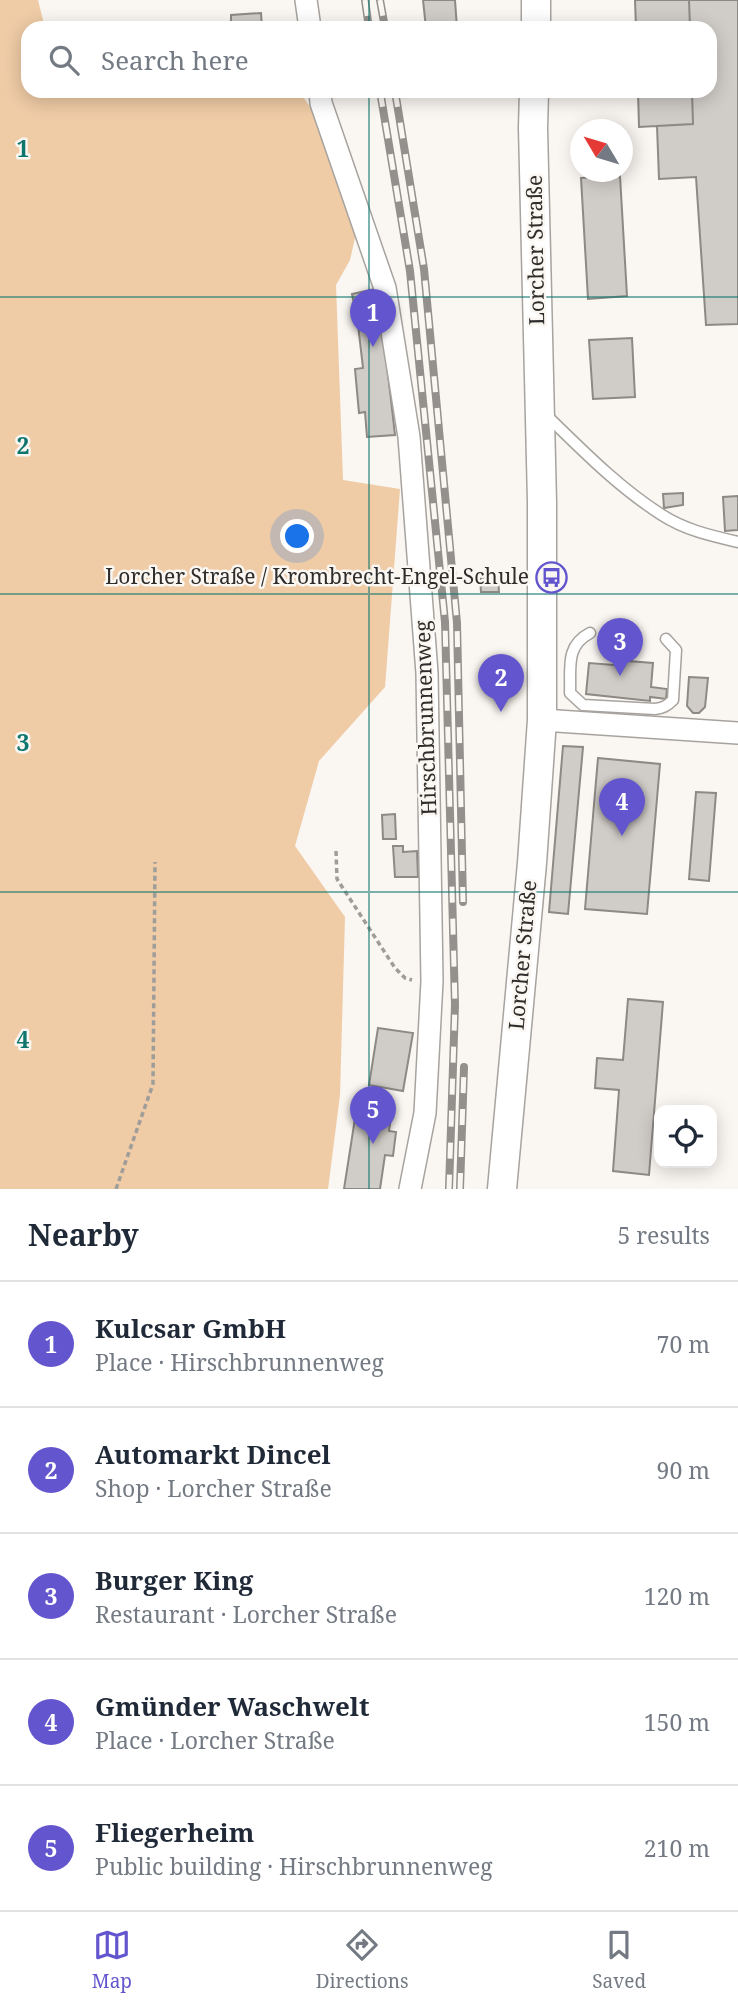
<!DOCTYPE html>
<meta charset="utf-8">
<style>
body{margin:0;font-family:"Noto Serif",serif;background:#f2f2f3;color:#1f2937}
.controls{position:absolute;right:21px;bottom:21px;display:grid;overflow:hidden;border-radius:14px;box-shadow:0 4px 18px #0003}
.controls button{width:63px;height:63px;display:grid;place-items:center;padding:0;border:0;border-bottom:2px solid #e0e1e3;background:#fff;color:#1f2937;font:35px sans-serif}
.compass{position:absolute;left:570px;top:119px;width:63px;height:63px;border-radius:50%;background:#fff;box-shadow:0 4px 18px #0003;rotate:308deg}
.you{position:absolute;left:298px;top:537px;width:24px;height:24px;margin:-18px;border:5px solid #fff;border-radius:50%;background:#1a73e8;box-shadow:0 0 0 10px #1a73e833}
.badge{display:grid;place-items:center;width:46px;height:46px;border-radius:50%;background:#6255ce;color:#fff;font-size:23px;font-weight:700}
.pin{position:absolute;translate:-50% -58px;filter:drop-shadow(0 2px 4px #0008)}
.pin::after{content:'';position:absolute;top:37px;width:24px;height:21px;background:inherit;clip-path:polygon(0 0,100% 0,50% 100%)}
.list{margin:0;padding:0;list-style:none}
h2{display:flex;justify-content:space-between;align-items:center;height:91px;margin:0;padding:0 28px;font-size:30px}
h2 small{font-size:23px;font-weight:400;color:#747a83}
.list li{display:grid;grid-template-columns:46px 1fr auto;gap:21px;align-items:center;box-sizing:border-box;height:126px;padding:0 28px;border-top:2px solid #e0e1e3}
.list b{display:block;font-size:26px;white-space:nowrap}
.list p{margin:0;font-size:23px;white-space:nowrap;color:#747a83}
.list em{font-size:23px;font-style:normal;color:#747a83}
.icon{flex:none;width:38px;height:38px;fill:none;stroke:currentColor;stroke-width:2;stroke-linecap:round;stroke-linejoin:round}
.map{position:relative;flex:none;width:738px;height:1189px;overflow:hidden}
.search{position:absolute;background:#fff;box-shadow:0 4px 18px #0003;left:21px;right:21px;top:21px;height:77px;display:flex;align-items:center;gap:18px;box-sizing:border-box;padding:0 24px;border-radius:21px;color:#747a83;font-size:26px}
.sheet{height:721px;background:#fff}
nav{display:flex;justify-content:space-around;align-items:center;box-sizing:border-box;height:98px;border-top:2px solid #e0e1e3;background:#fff;font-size:19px;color:#747a83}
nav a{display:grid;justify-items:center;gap:4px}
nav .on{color:#6255ce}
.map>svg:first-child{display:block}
.green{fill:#efcba6}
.building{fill:#d0ccc8;stroke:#8d8985;stroke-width:2}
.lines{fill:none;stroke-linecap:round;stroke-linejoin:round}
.lane-casing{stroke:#a7a39f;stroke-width:13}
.street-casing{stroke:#a7a39f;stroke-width:24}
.secondary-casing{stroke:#a7a39f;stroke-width:31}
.path{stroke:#9f9d99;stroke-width:3.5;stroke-dasharray:5 3.5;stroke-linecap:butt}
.lane{stroke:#fff;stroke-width:10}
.street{stroke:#fff;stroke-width:21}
.secondary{stroke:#fff;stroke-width:28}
.rail-casing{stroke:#93908d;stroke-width:8}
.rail{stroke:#faf6f2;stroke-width:5;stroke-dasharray:16;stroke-linecap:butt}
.grid{fill:none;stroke:#0f766e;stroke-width:2;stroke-opacity:0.55}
.labels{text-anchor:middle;stroke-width:5;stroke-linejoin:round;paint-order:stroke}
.street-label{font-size:21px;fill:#2e2d2b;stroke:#faf6f2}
.poi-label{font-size:21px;fill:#2e2d2b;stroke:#faf6f2;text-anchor:end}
.grid-label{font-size:23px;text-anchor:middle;font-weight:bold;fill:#0f766e;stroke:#faf6f2;stroke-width:5;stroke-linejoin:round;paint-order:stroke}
</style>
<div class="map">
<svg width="738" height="1189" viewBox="0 0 738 1189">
<rect width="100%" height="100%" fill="#faf6f2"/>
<path class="green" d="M0,0H38L45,28H28V91H299L324,127L358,225L350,260L336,285L343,480L400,489L385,687L319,761L295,846L345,917L340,1095L328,1189H0Z"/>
<path class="building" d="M423,0H455L457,28H426Z
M635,0H689L690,28H636Z
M689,0H738V324L706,325L696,177L659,179L657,126L693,124L692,91H710V28H690Z
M261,13L262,28H231V15Z
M638,91H692L693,124L639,127Z
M620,176L627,296L588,299L581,178Z
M375,289L382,322L395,435L367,437L365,412L359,413L355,369L363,368L358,325L352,294Z
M632,338L635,397L593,399L589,340Z
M683,493V505L664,508L663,494Z
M738,496V530L725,531L723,497Z
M498,577L499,592H481L480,578Z
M615,660L653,663L651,687L667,689L666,699L650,697V701L586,694L589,663L614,665Z
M689,677L708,678L705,707L699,713H693L687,706Z
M563,746L583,747L568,914L549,912Z
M598,758L660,764L647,914L585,909Z
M696,792L716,793L709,881L689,879Z
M395,814L396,839H383L382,815Z
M393,846H403V852L417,851L418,877H395Z
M628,999L663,1002L649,1175L613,1171L619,1090L595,1088L597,1058L623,1060Z
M378,1028L413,1033L403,1091L369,1085Z
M356,1112L391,1117L389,1131L396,1132L393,1156L385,1155L380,1189H344Z"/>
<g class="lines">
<defs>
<path id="lane" d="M544,413C581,449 618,487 662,515C685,530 712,536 738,542
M590,633C565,646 571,668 570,693L583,705L655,709C663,708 667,706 673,700L676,650L666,639"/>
<path id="street" d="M306,0L310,28
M320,91L321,103L385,288L409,437L427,673L432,981L425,1113L410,1189
M542,720L738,733"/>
<path id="secondary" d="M536,28V0
M502,1189L532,863L542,720V502L533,128L534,91"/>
</defs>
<use href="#lane" class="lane-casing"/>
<use href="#street" class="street-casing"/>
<use href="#secondary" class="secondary-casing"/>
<path class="path" d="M336,851L337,879L395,968L405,978L412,980
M116,1189L153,1084L155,862"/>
<use href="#lane" class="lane"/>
<use href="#street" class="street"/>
<use href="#secondary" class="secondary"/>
<defs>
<path id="rail" d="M365,0L369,28
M380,0L385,28
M380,91L410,271L445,622L455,1005L449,1189
M395,91L424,269L457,623L463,902
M460,1189L464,1067"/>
</defs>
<use href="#rail" class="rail-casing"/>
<use href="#rail" class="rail"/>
</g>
<path class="grid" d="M369,0V28M369,91V1189M0,297H738M0,594H738M0,892H738"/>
<defs>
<symbol id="bus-ring" viewBox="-11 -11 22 22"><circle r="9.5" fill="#faf6f2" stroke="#6255ce" stroke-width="1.5"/><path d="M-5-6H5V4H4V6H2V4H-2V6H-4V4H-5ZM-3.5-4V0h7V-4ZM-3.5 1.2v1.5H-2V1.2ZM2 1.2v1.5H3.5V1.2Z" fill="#6255ce"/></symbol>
</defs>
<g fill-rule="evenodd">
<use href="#bus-ring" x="534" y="560" width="35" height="35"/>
</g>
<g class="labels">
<g class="street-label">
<text transform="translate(536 250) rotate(-91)" y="7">Lorcher Straße</text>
<text transform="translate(426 718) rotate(-92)" y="7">Hirschbrunnenweg</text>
<text transform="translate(523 955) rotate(-85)" y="7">Lorcher Straße</text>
</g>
<g class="poi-label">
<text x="529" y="584">Lorcher Straße / Krombrecht-Engel-Schule</text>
</g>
</g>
<g class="grid-label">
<text x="23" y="157">1</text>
<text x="23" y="454">2</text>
<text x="23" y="751">3</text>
<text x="23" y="1048">4</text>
</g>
</svg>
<div class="controls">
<button><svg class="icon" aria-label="locate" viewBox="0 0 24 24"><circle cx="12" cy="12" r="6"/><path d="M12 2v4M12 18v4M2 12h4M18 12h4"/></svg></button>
</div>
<svg class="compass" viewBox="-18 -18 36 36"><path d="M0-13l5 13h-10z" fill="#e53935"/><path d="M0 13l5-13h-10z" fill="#747a83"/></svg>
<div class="you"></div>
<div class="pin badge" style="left:373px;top:347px">1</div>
<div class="pin badge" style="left:501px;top:712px">2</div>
<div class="pin badge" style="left:620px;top:676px">3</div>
<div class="pin badge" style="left:622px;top:836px">4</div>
<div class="pin badge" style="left:373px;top:1144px">5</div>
<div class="search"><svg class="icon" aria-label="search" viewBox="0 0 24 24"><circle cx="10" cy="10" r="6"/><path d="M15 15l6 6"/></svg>Search here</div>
</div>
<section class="sheet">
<h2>Nearby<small>5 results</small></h2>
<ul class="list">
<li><span class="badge">1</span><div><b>Kulcsar GmbH</b><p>Place · Hirschbrunnenweg</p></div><em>70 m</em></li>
<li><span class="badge">2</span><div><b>Automarkt Dincel</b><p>Shop · Lorcher Straße</p></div><em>90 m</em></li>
<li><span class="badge">3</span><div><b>Burger King</b><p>Restaurant · Lorcher Straße</p></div><em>120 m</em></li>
<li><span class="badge">4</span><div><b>Gmünder Waschwelt</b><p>Place · Lorcher Straße</p></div><em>150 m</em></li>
<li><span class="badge">5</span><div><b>Fliegerheim</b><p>Public building · Hirschbrunnenweg</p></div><em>210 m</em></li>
</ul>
</section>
<nav>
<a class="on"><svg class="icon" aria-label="map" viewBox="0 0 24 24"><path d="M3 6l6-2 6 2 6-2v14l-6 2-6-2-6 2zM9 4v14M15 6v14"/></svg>Map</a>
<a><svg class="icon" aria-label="directions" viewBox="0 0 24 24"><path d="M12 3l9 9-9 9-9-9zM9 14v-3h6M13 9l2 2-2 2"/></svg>Directions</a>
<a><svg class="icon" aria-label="saved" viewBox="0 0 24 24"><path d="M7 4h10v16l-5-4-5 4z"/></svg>Saved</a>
</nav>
